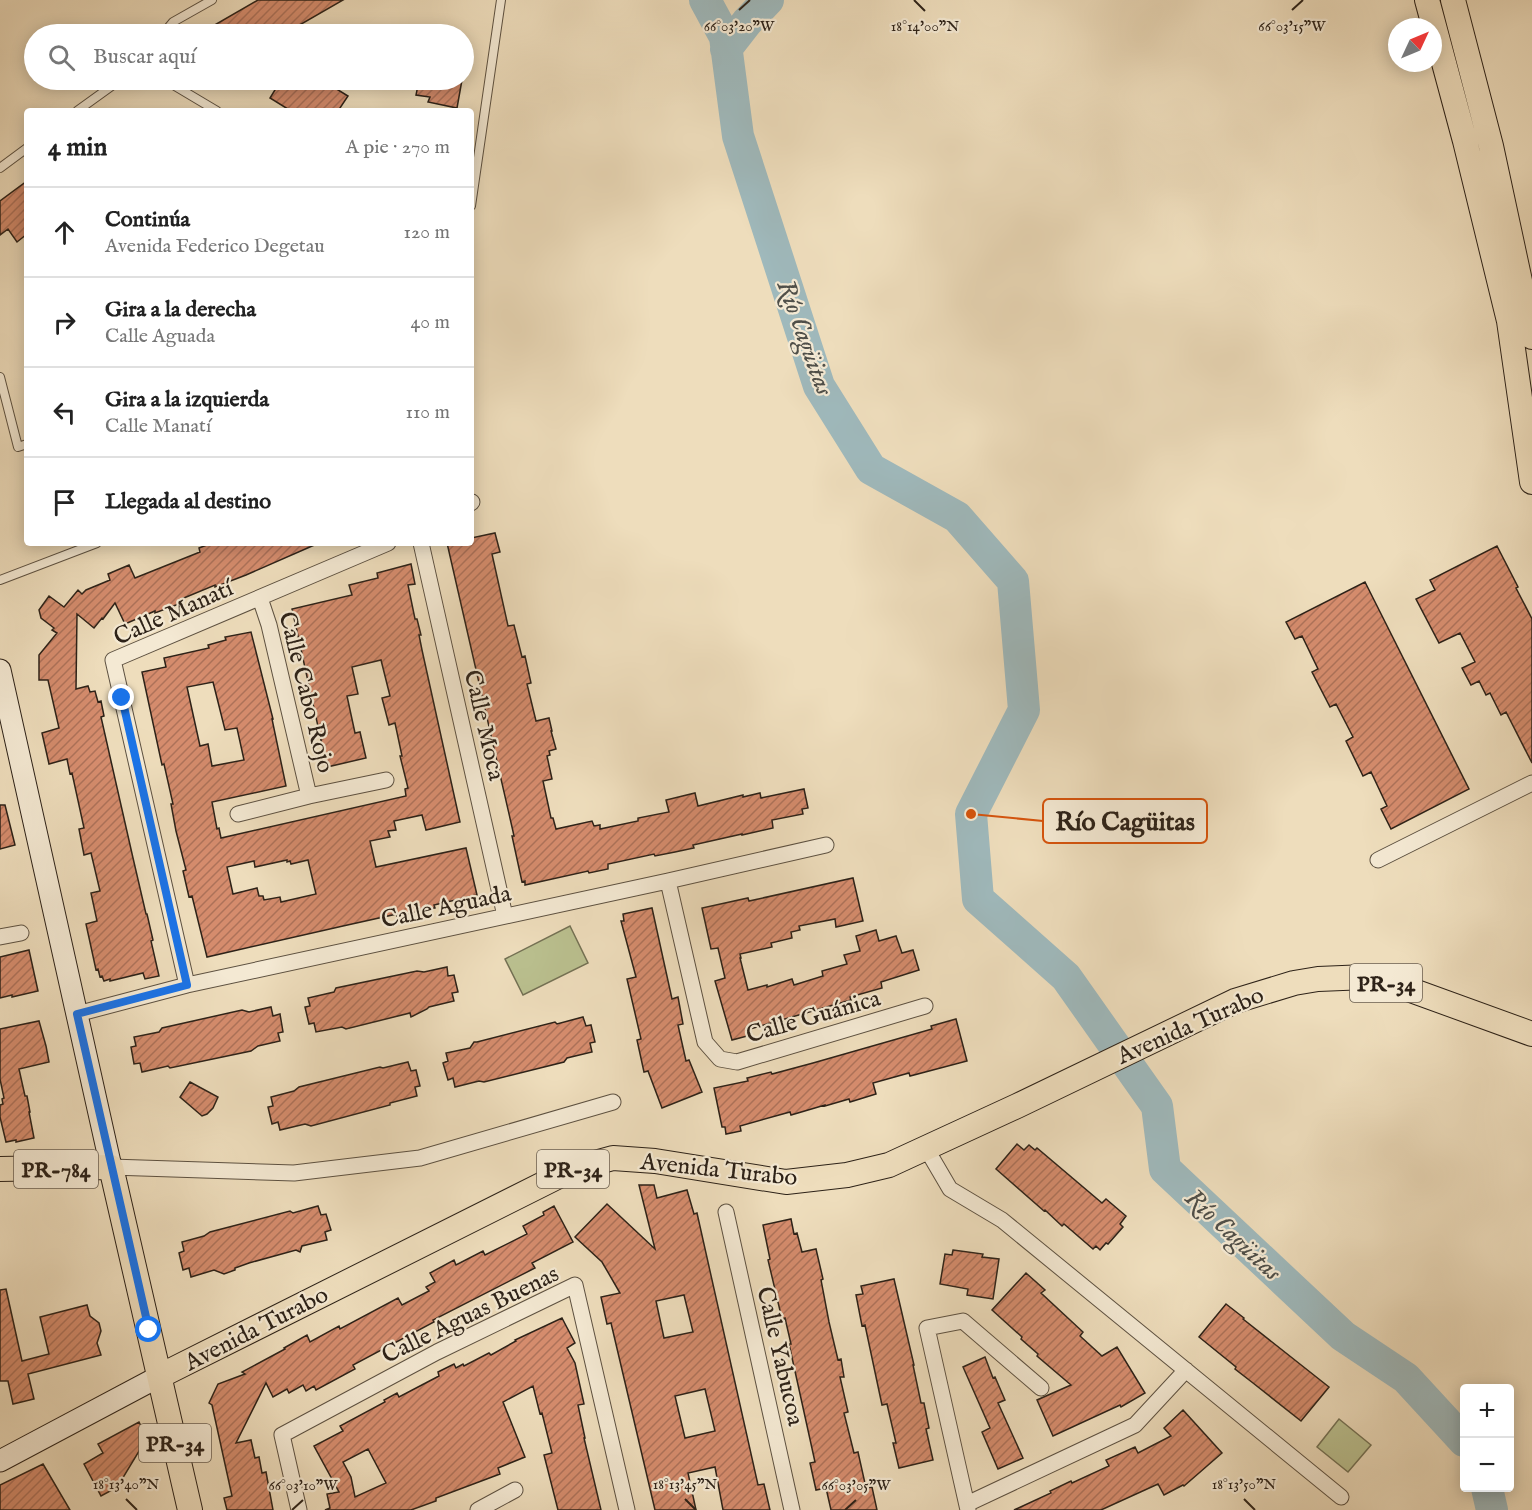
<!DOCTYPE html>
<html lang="es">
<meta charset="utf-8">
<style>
body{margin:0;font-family:"IM FELL English",serif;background:#f2f2f2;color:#222}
.controls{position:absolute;right:18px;bottom:18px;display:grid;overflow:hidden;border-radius:6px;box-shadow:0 3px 15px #0003}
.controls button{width:54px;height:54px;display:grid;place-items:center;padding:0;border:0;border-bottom:2px solid #e0e0e0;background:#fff;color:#222;font:30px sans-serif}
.compass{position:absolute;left:1388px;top:18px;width:54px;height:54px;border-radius:50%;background:#fff;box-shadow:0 3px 15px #0003;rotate:46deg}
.stop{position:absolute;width:18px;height:18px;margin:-14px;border:4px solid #1a73e8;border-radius:50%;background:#fff}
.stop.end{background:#1a73e8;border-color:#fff;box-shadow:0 2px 6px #0008}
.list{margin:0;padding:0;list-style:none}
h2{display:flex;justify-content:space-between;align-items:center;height:78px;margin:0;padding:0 24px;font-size:26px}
h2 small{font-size:20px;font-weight:400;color:#767676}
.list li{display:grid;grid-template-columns:39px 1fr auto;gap:18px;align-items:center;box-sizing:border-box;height:90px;padding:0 24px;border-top:2px solid #e0e0e0}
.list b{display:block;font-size:22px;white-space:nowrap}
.list p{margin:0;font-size:20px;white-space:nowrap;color:#767676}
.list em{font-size:20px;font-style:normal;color:#767676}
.icon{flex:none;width:33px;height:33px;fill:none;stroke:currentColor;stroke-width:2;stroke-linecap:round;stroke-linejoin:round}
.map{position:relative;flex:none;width:1532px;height:1510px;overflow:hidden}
.search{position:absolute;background:#fff;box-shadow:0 3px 15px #0003;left:24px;top:24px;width:450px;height:66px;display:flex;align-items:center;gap:15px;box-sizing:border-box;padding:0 21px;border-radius:33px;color:#767676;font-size:22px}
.panel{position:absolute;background:#fff;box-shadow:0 3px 15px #0003;left:24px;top:108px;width:450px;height:438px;border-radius:6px}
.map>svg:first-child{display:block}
.garden{fill:#bac08f;stroke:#747154;stroke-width:1.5}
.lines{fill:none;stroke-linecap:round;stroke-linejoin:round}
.river{stroke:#9fb9bc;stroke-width:32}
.building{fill:url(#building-hatch);stroke:#2d2218;stroke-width:1.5;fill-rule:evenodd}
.lane-casing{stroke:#5d5141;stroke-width:10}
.street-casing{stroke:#5d5141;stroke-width:17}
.secondary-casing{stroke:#2d2218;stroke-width:23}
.primary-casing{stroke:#2d2218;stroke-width:26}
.lane{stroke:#f4e9d3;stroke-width:8}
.street{stroke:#f4e9d3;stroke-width:15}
.secondary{stroke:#f4e9d3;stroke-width:21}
.primary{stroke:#eeddbc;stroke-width:24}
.route{stroke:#1a73e8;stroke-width:8}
.ticks{fill:none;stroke:#2d2218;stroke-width:2}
.labels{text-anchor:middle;stroke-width:4.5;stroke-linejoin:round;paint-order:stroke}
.shield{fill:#f4e9d3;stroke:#695e50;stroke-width:1.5}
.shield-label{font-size:22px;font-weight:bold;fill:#2d2218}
.street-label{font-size:24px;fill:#2d2218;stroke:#f4e9d3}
.water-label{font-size:26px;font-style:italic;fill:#4f4f49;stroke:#f4e9d3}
.ticks-label{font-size:15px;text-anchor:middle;fill:#2d2218;stroke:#f4e9d3;stroke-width:4.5;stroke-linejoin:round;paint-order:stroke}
.leader{fill:none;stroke:#d5540d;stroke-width:2}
.callout-dot{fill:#d5540d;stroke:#f4e9d3;stroke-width:2}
.callout{fill:#f4e9d3;stroke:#d5540d;stroke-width:2}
.callout-label{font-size:26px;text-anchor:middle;font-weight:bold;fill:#2d2218}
</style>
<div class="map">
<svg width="1532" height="1510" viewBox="0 0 1532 1510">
<defs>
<pattern id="building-hatch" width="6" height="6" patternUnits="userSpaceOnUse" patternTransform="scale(1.5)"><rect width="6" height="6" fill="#d58c6d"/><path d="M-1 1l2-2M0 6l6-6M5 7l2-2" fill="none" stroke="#ad7259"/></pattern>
</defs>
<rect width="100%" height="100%" fill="#eeddbc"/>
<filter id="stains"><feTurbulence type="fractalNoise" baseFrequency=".00333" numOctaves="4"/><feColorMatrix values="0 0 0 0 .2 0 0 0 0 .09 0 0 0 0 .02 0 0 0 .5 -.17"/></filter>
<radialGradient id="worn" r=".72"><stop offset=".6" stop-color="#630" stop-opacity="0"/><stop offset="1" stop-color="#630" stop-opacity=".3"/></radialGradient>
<path class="garden" d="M570,926L588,963L523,995L505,959Z
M1339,1419L1371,1445L1348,1472L1317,1447Z"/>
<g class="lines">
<path class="river" d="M705,0L725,37L738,136L819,386L871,469L957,517L1013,581L1024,710L971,814L978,899L1066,977L1157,1106L1165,1169L1343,1336L1406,1378L1464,1441
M726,49L747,22L768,0
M1487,1488L1492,1510"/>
</g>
<path class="building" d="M258,0H343L284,34H199Z
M281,80H322L348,96L338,111H291L270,98Z
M419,80H462L457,108L428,102L430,97L416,95Z
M27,181V234L17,242L8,229L0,235V201Z
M495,533L500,552L492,554L508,626L514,625L522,657L525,656L531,683L527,684L536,721L549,718L552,731H551L556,749L549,751L550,755L547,756L552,779L543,781L551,818H553L556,829L592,821L594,826L600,825V829L638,821V818L669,812L666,800L695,793L698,806L743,795V797L760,793L761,798L804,789L808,808L802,809L803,814L772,820L773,828L742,835V834L693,845L694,848L675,852L655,856L654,854L608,864V869L589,873L588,871L525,885V881L522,882L512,836H514L512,827L447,543H471V538Z
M212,543H319L246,575L215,587V585L179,600L180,603L176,605L155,613V611L125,624L115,603L103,619L102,618L94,628L77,614L76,689L88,686L90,692L95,691L98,702L101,701L104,716L101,717L133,858L146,914H147L153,940L151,941L159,976L145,979L143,973L110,981V979L104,981L102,976L100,977L98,969L96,970L86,924L97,921L91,893L100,891L91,853L84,855L79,829L84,828L72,773L70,774L67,759L49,764L42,733L59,728L48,680H39V655L57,633L52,630L54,628L41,618L39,610L49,596L64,607L78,590L82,594L86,590L110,580L108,574L129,565L135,578L200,552L199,548Z
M1497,546L1518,587L1516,588L1532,619V763L1506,712L1501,715L1490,693L1486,695L1479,681L1471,685L1462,668L1475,662L1460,633L1439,643L1416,599L1435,590L1430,580Z
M411,564L415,584L408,585L415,619H417L421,635H419L422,650L460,822L426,830L422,815L394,821L396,830L388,831L390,837L370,841L376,867L466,848L477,895L434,905L435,908L406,914L397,916V914L343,926L207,957L192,896L189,897L183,871L186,870L176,831L171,804H173L164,764L162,765L142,672L166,667L164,658L209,648L208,645L226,640L225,637L251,632L273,719H272L286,786L212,802L217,829L219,828L221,838L406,796L405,789L408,788L400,756H402L395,723L389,725L382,698L390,696L381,660L352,667L358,694L347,696L355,733L360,732L366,758L327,767L292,609L352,595L349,585L378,578L377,573ZM213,682L225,730L237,728L244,760L212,766L208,744L200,746L187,687ZM287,860V862L290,861L291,864L308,860L316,894L281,902L280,897L264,900L263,896H259L257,888L233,894L227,867L254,861L255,867Z
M1365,582L1469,789L1391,829L1381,809L1387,806L1371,772L1363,776L1346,741L1353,737L1336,704L1330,707L1312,672L1318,669L1302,636L1295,639L1286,622Z
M0,805H5L15,845L0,849Z
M853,878L863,921L836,927L835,919L799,926L800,930L791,932L792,938L771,943L772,947L740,954L741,958H740L748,990L767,985V987L792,979L794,985L823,976L822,971L847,964L844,955L860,951L856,936L876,930L879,941L896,936L902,953L913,950L919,970L881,982L882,988L850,997L851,1000L750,1029L751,1035L732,1040L715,981L725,978L718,948L711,949L702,908L748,898L749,901Z
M652,908L672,999L678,997L683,1024L678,1025L686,1061L689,1060L702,1092L662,1108L648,1071L644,1072L637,1040L641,1039L627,979L636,977L621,921H624L623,914Z
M29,950L38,991L12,997V995L0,998V957Z
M447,967L448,976L454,975L458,992L452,993L454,1001L429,1007L427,1009L411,1017L410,1013L346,1029L342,1027L316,1032L314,1023L309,1024L305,1007L310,1006L308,998L334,992L336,988L417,971L424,972Z
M271,1007L273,1016L280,1014L283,1032L278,1033L280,1041L258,1046L251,1051L170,1068L168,1066L142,1072L140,1063L134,1064L131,1047L136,1046L134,1037L159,1032L162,1028L242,1010L249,1012Z
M583,1017L586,1026L591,1025L595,1042L590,1043L592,1052L567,1058L564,1062L484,1082L479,1081L455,1087L453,1078L448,1080L443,1063L448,1061L446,1053L470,1048L474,1042H477L555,1022L557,1024Z
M956,1019L967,1061L910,1076L909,1073L873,1083L876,1094L850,1102L849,1099L825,1106V1105L791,1115L790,1112L740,1126L741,1131L726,1134L725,1127H722L714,1088L748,1081L747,1078L771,1072L772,1074L813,1063L932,1029L931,1026Z
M39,1021L46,1046L49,1062L19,1069L25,1096H27L30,1112H29L34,1138L16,1142V1140L6,1142L0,1117V1105L3,1104L2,1099L4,1098L0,1079V1029Z
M408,1062L411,1071L416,1070L420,1086L415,1087L417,1096L390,1103V1105L311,1126L305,1124L280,1130L278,1122L272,1124L268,1107L273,1106L271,1097L294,1091L299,1087L380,1067L383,1068Z
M190,1082L218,1097L213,1108L207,1114L202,1116L180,1097Z
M1017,1144L1024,1150L1029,1145L1035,1150L1037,1148L1102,1203L1106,1199L1126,1216L1120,1224L1123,1227L1108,1244L1106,1243L1100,1250L1096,1246L1093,1249L1064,1224L1062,1226L1045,1210L1044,1211L996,1169Z
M639,1185H654L657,1198L687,1190L694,1214L697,1213L758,1485L764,1484L770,1510H723L715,1467L688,1473L696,1510H655L611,1323L607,1324L601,1297L620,1293L602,1262L575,1237L607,1204L655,1249ZM684,1295L693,1332L664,1338L656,1301ZM705,1389L715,1431L685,1438L675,1396Z
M318,1206L321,1215L326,1214L331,1230L325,1232L327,1240L302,1246L300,1252L296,1250L249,1263L235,1268V1270L224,1274L214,1270L191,1277L189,1268L183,1270L179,1253L184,1251L182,1242L204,1236L210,1232L290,1211L293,1213Z
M554,1206L573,1242L532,1263L535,1268L433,1320L434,1322L353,1365L355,1369L316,1390L314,1386L306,1391L303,1385L289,1393L287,1389L273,1397L266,1383L236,1443L251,1440L255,1458L259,1457L262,1473L266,1472L273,1510H227L224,1498L232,1496L212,1405L209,1403L218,1384L245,1374L242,1372L285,1349L284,1348L307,1335L310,1342L339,1326L340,1329L398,1298L402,1305L429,1291L426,1287L435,1282L430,1273L454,1260L456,1265L483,1251L485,1255L527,1234L523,1226L544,1215L543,1212Z
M791,1219L794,1234L797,1233L802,1252L816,1249L823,1279L821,1280L829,1322L838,1360L841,1359L844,1377H840L848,1412L844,1413L854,1453L858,1452L866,1488L872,1487L877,1510H831L826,1488L816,1490L810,1463L815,1462L789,1344H791L785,1318L782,1319L768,1260L770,1259L763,1225Z
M953,1250L983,1254L982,1257L999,1259L993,1299L967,1295L968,1289L940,1284L945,1254L952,1255Z
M1026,1273L1045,1290L1041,1293L1083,1332L1080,1336L1102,1356L1117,1347L1145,1393L1121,1407L1120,1405L1053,1436L1037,1400L1071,1385L1037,1356L1038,1354L1021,1339L1022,1337L992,1310Z
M894,1279L914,1365H913L921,1403H924L929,1428L926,1429L933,1460L899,1468L893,1443H896L887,1404L882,1405L865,1325L862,1326L856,1295L863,1294L861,1286Z
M6,1289L22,1361L49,1354L40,1317L87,1305L90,1316L99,1323L101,1331L97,1343L101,1355L28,1374L34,1399L13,1404L8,1381H0V1290Z
M1226,1304L1244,1318L1243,1319L1329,1387L1301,1421L1253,1383L1235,1369L1236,1367L1199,1337Z
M562,1318L575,1343L567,1348L575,1363L584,1404L578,1405L585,1438H584L601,1510H558L544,1455L552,1453L542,1413L540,1414L533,1386L503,1402L525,1457L498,1468L500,1474L436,1498V1501L411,1510H325L330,1508L327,1494L339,1492L314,1446L343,1431L340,1426L385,1402L384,1400L397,1393L399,1397L439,1376L438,1372L454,1364L456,1368L463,1364L464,1366L489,1353L491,1355L516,1341L515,1340ZM368,1449L386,1483L355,1497L351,1477L343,1462Z
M985,1357L993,1378L995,1377L1005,1400L998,1403L1023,1458L998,1469L982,1432L990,1428L963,1367Z
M1183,1410L1222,1453L1184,1486L1183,1485L1164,1495L1158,1484L1101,1510H1014L1051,1493L1050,1491L1071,1481L1072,1483L1109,1466L1106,1460L1135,1447L1138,1453L1171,1436L1164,1428Z
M139,1422L147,1438L121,1481L112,1485L114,1489L101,1496L84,1464L103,1453L98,1444Z
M43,1464L70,1510H0V1485Z"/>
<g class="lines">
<defs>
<path id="lane" d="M163,34L173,22L212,0
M165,80L217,111
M77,111L120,80
M0,168L27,148
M471,206L501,0
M0,377L18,447L27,444
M0,580L97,543"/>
<path id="street" d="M471,503L472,502
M421,543L505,916
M260,598L269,625L309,796
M238,814L309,796L386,780
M1378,860L1532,783
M668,881L705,1042L720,1059L737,1062L925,1006
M0,937L21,933
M187,985L113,660L388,543
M77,1014L187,985L668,881L826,845
M926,1148L950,1189L1002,1220L1341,1497
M111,1167L294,1173L420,1158L613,1102
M726,1212L792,1510
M967,1504L1135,1425L1186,1370
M299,1510L282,1435L437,1352L575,1285L627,1510
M478,1510L515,1490
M968,1510L927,1328L963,1321L1041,1388"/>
<path id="secondary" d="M0,670L111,1167
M0,1461L160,1376"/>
<path id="primary" d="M1427,0L1465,141L1509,321L1532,482
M1453,0L1491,146L1532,337
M0,1169L111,1167L190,1510
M160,1376L573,1169L613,1158L655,1161L786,1182L847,1175L889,1165L1017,1106L1235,1001L1294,983L1318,979L1367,977L1408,989L1532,1034"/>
</defs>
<use href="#lane" class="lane-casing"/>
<use href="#street" class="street-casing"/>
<use href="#secondary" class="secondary-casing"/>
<use href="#primary" class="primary-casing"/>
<use href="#lane" class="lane"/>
<use href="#street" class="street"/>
<use href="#secondary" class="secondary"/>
<use href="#primary" class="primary"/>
</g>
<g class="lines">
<path class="route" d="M122,698L187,985L77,1014L149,1330"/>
</g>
<path class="ticks" d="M914,0L925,11M739,10L750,0M1292,10L1303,0M126,1499L137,1510M685,1499L696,1510M1244,1499L1255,1510M292,1510L303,1500M845,1510L856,1500"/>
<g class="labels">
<g class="shield">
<rect x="1350" y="964" width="72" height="38" rx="4.5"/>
<rect x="14" y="1150" width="84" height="38" rx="4.5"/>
<rect x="537" y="1150" width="72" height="38" rx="4.5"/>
<rect x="139" y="1424" width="72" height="38" rx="4.5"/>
</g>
<g class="shield-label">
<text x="1386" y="991">PR-34</text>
<text x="56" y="1177">PR-784</text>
<text x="573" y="1177">PR-34</text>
<text x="175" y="1451">PR-34</text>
</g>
<g class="street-label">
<text transform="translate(173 612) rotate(-24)" y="8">Calle Manatí</text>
<text transform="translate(307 692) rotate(76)" y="8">Calle Cabo Rojo</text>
<text transform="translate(485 725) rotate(77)" y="8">Calle Moca</text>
<text transform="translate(446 906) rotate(-12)" y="8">Calle Aguada</text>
<text transform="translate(813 1016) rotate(-16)" y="8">Calle Guánica</text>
<text transform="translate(1190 1025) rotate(-24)" y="8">Avenida Turabo</text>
<text transform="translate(719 1169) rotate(6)" y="8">Avenida Turabo</text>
<text transform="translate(470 1314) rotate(-26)" y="8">Calle Aguas Buenas</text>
<text transform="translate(256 1328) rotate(-27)" y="8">Avenida Turabo</text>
<text transform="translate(781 1356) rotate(77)" y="8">Calle Yabucoa</text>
</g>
<g class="water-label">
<text transform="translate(806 337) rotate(70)" y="9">Río Cagüitas</text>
<text transform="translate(1234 1234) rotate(43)" y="9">Río Cagüitas</text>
</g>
</g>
<g class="ticks-label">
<text x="739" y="31">66°03'20"W</text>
<text x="1292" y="31">66°03'15"W</text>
<text x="925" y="31">18°14'00"N</text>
<text x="126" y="1489">18°13'40"N</text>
<text x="685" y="1489">18°13'45"N</text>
<text x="1244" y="1489">18°13'50"N</text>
<text x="303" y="1490">66°03'10"W</text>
<text x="856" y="1490">66°03'05"W</text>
</g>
<path class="leader" d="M971 814L1043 821"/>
<circle class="callout-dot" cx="971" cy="814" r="6"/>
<rect class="callout" x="1043" y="799" width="164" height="44" rx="6"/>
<g class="callout-label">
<text x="1125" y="830">Río Cagüitas</text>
</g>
<rect width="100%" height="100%" filter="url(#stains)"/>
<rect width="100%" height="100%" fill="url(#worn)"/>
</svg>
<div class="controls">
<button>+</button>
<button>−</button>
</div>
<svg class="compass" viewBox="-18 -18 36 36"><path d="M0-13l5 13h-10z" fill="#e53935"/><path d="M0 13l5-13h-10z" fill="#767676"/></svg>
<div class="stop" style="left:149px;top:1330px"></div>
<div class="stop end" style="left:122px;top:698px"></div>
<div class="search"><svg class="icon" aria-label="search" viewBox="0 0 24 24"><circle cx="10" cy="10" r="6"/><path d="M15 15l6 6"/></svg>Buscar aquí</div>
<section class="panel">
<h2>4 min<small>A pie · 270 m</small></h2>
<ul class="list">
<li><svg class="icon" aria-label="ahead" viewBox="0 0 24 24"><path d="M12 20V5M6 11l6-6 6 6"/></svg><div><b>Continúa</b><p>Avenida Federico Degetau</p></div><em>120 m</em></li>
<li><svg class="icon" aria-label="right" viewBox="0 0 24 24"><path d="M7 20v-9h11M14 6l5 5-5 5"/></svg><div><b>Gira a la derecha</b><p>Calle Aguada</p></div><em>40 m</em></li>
<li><svg class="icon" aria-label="left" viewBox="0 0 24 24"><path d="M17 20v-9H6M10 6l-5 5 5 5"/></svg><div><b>Gira a la izquierda</b><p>Calle Manatí</p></div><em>110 m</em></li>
<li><svg class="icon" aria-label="arrive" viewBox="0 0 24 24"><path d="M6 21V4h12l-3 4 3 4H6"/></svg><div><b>Llegada al destino</b></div></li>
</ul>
</section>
</div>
